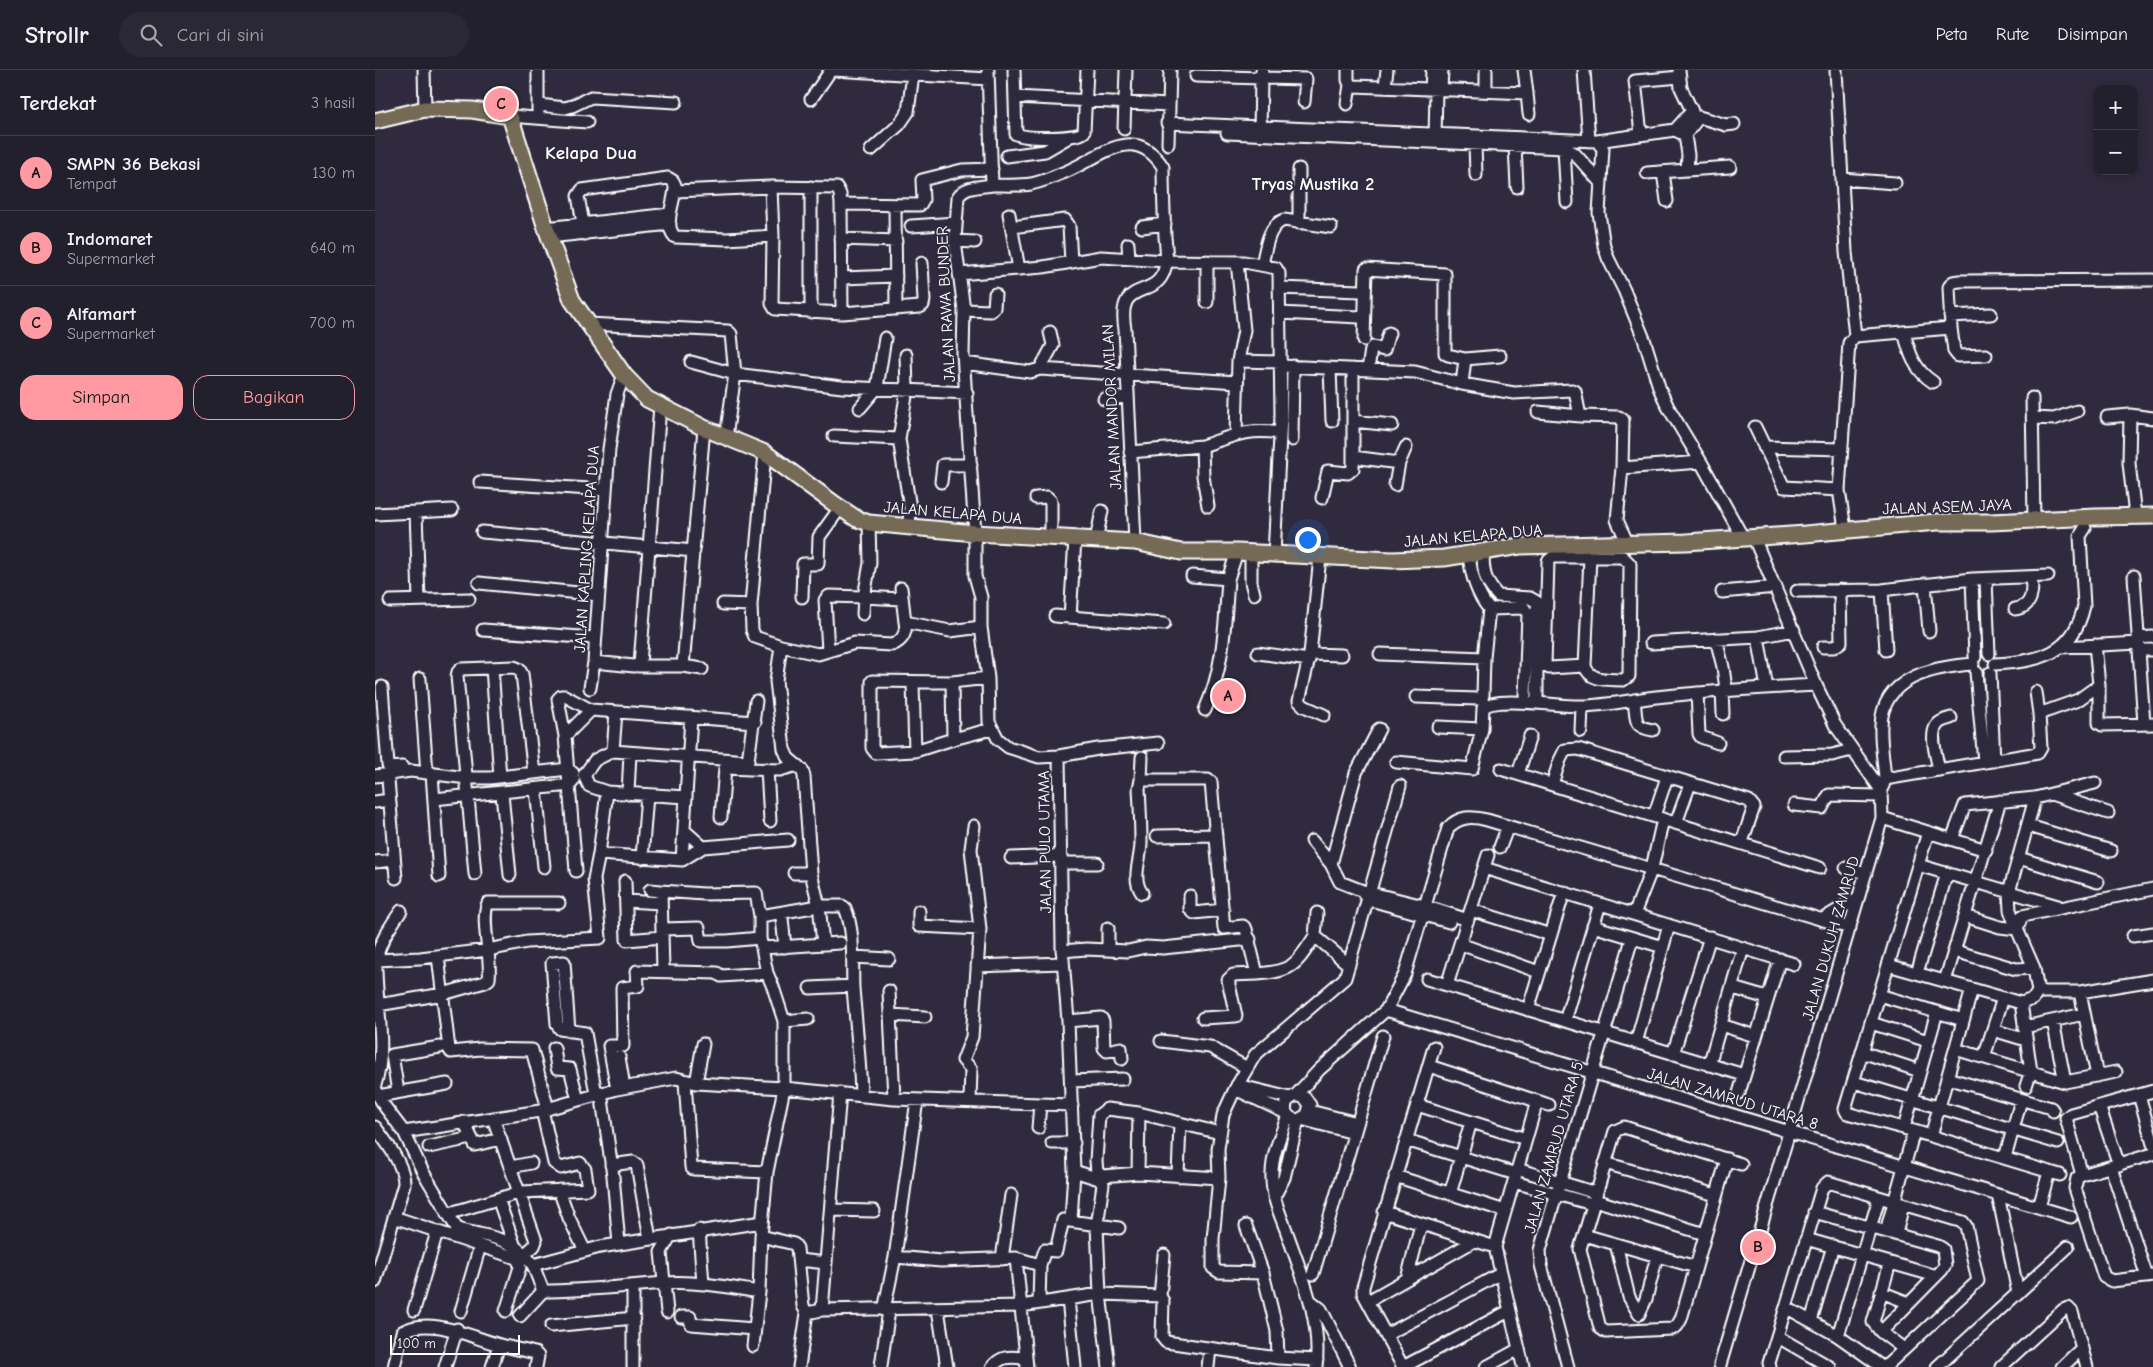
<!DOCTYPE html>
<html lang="id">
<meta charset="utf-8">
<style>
body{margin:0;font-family:"Comic Neue",sans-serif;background:#2b2836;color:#f1f3f6}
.controls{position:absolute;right:15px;top:15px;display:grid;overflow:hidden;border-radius:10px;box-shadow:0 2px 12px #0003}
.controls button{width:45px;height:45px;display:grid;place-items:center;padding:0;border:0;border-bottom:1px solid #403e4a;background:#23202e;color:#f1f3f6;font:25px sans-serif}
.scale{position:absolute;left:15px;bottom:12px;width:130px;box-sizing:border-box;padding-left:5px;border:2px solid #fff;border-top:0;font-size:14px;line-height:18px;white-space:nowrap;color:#fff;-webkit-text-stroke:4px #2f2a3d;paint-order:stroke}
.you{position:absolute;left:932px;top:469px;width:18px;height:18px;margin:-12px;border:4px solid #fff;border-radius:50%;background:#1a73e8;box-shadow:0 0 0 8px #1a73e833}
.badge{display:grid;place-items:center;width:32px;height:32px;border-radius:50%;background:#ff9aa2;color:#111;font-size:16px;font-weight:700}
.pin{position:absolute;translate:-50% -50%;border:2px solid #fff;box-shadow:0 1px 5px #0006}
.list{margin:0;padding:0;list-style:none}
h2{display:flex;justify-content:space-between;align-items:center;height:65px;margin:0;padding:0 20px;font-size:21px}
h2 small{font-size:16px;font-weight:400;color:#a3a3aa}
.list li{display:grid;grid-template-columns:32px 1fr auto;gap:15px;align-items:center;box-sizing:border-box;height:75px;padding:0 20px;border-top:1px solid #403e4a}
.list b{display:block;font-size:19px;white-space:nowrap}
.list p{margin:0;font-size:16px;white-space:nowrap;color:#a3a3aa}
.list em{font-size:16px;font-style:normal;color:#a3a3aa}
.actions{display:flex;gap:10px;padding:15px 20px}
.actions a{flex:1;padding:11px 0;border:1px solid #ff9aa2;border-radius:15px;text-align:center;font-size:18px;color:#ff9aa2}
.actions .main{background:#ff9aa2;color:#111}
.icon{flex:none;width:28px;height:28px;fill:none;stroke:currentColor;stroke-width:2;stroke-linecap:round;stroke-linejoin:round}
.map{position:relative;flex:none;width:1778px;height:1297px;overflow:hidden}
header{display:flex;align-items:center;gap:30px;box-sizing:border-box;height:70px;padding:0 25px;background:#23202e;border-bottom:1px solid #403e4a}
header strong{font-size:24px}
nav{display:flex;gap:28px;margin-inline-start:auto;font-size:18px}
.search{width:350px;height:45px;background:#2b2836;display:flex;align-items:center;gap:12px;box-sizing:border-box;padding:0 18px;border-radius:28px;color:#a3a3aa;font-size:19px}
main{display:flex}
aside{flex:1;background:#23202e}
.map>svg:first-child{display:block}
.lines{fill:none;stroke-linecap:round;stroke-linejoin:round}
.minor-casing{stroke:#fff;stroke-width:15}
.major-casing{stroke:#fff;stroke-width:19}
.minor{stroke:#2f2a3d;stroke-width:11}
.major{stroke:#756a55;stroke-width:15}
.labels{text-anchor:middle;stroke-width:4;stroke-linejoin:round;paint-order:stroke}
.street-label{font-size:16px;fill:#fff;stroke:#2f2a3d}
.neighbourhood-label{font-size:18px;font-weight:bold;fill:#fff;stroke:#2f2a3d}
.quarter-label{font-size:19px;font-weight:bold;fill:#fff;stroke:#2f2a3d}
</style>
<header>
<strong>Strollr</strong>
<div class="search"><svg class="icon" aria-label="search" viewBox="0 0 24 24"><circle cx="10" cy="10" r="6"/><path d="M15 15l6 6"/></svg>Cari di sini</div>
<nav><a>Peta</a><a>Rute</a><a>Disimpan</a></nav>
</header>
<main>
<aside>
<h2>Terdekat<small>3 hasil</small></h2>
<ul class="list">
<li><span class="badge">A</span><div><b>SMPN 36 Bekasi</b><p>Tempat</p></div><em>130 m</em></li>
<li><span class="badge">B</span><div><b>Indomaret</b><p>Supermarket</p></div><em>640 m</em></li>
<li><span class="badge">C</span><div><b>Alfamart</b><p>Supermarket</p></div><em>700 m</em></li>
</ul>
<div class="actions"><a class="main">Simpan</a><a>Bagikan</a></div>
</aside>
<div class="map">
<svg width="1778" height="1297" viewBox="0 0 1778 1297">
<rect width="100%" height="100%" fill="#2f2a3d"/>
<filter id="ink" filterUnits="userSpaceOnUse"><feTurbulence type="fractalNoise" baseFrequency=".02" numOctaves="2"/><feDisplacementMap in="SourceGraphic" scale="10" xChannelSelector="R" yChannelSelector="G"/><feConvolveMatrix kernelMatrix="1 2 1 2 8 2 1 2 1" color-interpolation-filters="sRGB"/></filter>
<g filter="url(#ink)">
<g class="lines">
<defs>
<path id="minor" d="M49,0L50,39
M163,0V41
M458,0L613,9
M613,0L617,115C605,117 590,116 583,127L580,171L589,240L588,284L600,463V506L606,527V557L613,608L614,652L623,669L633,677L664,687L684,686L687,877L693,951L699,1101
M639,0L641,64C652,69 700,69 709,62L712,0
M887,0L886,8L931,9L929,32
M973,0V10L975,15L979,16L1152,23L1154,44
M1149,0L1152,23
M1209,0L1214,71
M1461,0L1471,182L1480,266
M821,6L886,8L885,62
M1010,16L1012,0
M1056,19L1057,0
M1066,19L1067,0
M1111,21V0
M640,27L794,35
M436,29L456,0
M972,34L975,15
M164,35L190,38L197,36L216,27L301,32
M135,46L212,52
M792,53L1222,71L1300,60L1310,65L1313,85L1312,100L1272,103
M749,59L751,0
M1300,60L1317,41L1306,18L1304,0
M852,63L1189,78L1199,83L1225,112
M1266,64L1260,11L1305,7
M1310,65L1324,47L1351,55L1359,54
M1060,70L1061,19
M1222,71L1228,79L1224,143L1229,176L1233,188L1249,220L1269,269L1285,320L1293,337L1326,392L1368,468
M793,74L795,0
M1100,74L1101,105
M1140,76L1142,117
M1189,78L1192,132
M496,80L524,55L533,42L538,4
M632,86L670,81L694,67
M1312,100L1355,97
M1288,102L1292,131
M1467,109L1520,113
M617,115C630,115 644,116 656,114C665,112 676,108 685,104C721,92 757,49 788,97C788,120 789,144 790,167C791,177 793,189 790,198C781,232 741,206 750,259L760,472
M396,117L398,166L397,234L400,239L467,243L545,237L548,235L549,230L547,193
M436,117V242
M300,121L396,117L462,118L465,124L466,134L467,243
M466,134L545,135L548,130L547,110L587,100L617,99
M520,136L521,239
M634,144L644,199
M924,153V99
M536,156L581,153
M637,157L690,150L694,156L696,192
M767,157L790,154
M171,158L295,144
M210,164L203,126L207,120L293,108L298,111L300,115C301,131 287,153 300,167L352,169L398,166
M174,167L295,154
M466,169L521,171
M580,171L600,172
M753,174L754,188
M832,191V232
M887,194C891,180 892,156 909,150L956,157
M584,204L668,197L726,187L791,191L869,192L901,198L904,203L906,346L899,485
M467,208L521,206
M904,218L985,221
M589,240L616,241L619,238L620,224
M905,243L984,247
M1575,246L1616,244
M213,254L353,261L356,264L360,304L467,317L592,323
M1576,258L1579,281L1583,286L1611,285
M1529,262C1534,282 1539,300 1558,312
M989,270L991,199L1070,204V283L1073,285L1090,289
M531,285L532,320L524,369L535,438L534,457
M863,291L906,292
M316,292L360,304L351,367
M589,293L655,302L665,299L678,275L675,262
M906,296L1040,302L1087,314L1139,323L1197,320L1200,321L1205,346L1244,347L1248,350L1247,398L1242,450L1253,474
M665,299L862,312
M955,299L957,351
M993,300L996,279L998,277L1009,280L1014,263
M1087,314L1090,289L1125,286
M1657,328L1659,451
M729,329L753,327
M485,338L502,318L510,268
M1163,342L1205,346
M1755,345L1754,393L1760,446
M1732,347L1755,345L1778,348
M1658,348L1679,349L1702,341
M978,351L1017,355
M1380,357L1409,417L1464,420L1470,459
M861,365L863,291L869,260L862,192
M459,366L524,369
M917,370L918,296
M827,376C858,366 872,358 905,363
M1389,377L1467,379
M755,382L827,376L828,406L833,436
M390,383L376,535L377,560L380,567L406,576L443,584L480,573L517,575C528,571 532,562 530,552
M978,387L1024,393L1031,377
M1247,398L1326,392
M105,412L231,420
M566,412L568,395H596
M1020,415L1024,393
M1464,420L1474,273L1480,266L1576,258L1574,217L1578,212L1584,211L1778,210
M661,428L672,427L676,431V468
M947,428L953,401L973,403L978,399V299
M41,442L77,440
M0,444L41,442L44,530
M107,462L319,481
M721,470L727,441
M1108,481C1108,501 1109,511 1123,526L1155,528L1162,532V633
M876,483V512L879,524
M945,487L935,584L924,631L929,636L949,645
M817,506L853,509L862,482
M1759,506L1769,654
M1597,509L1600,587
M1611,509L1614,584
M104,513L223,525
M1550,514L1554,561
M526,518L530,552L575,561L606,557
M1507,520L1511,580
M1422,521L1507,520L1597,509L1673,506
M1347,522L1401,517
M427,527L428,494H443L444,467L465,438
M15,531L94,529
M348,534L376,535
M1114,539L1149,538L1153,544L1150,625
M1640,539C1658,537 1658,521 1656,507
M488,544L489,527L526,529
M680,546L789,554
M695,547L700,469
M108,560L220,568
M1383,567L1392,618
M1763,568L1778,567
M1341,569L1348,597L1351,619
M1276,573L1383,567L1419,560
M1720,575L1724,615V653L1727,655L1778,654
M406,576L401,611L409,679L413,688L427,700L429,706L436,803L444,836
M1448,577H1459L1466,572L1465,520
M1687,577L1764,573
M1764,580H1778
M453,581L450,530L454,526L489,527L495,493L494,453
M883,583L934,590
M935,584L967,585
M1005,584L1109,588
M219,592L259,596L265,594L285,336
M1620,594C1664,591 1698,585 1709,536L1705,466L1710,458
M263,596H308L327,599
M308,596L329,358
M1210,596L1174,598L1170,595L1173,491L1178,487H1248L1255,494L1254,606L1248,610C1233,609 1215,612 1210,596L1215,487V475
M117,598L125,707
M1601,602L1609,692
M1615,603L1619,691
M613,608L577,612L497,611V678L501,683L540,681L578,669L617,659
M45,609L52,703
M577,612L578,669
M538,613L540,681
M7,617L13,695L15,698L27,697
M215,618L219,592L234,379L242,324L249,305
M1347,620L1348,644
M1661,622L1664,644
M1322,623L1324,664L1326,667L1343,673
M1041,627L1103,629L1107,628L1108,625L1109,588L1114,539C1101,523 1096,505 1094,485
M1259,630C1262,649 1257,657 1278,660
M830,640C849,598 850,553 853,509
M241,642L238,681L220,690L209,705L214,716L232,722L311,727
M1063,657L1107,659
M1206,661L1207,637
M190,666L216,640L380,652
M238,681L373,691L381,631
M684,686L723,679L783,673
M1409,686L1457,685L1477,680
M767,687L766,710H833L836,712L849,858L868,856L871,859L882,904
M1021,692L1097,699L1107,659L1108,638C1120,625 1187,637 1206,636C1230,636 1257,630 1281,627C1335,621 1388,618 1441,615
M392,699L395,751
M1126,699L1445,798
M1564,700C1562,688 1554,665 1562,655C1565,651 1572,649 1576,648
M57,703L64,806
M1143,704L1155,666
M0,706L36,701L92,708H115L193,699L198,703
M13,709L21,808
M1510,709L1663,683L1666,678L1664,644L1703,630L1724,615
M766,710L764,718C765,736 766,755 766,773C766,790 756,808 767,823
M1177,714L1185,690L1190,680L1203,679L1374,731L1379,737L1367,772
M1508,716L1510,709C1509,692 1505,673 1506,656C1507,606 1560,597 1598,594
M161,719L169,797
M127,724L135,805
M253,724L255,683
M1676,724L1733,743
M59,729L195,715L199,710
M0,732L14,730
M1419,735L1447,738L1454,725L1506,726
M1279,746L1292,707
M346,747L350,698L405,700L422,695
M1507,748L1611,780
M1301,753L1315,714
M1654,756L1736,781
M309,760L328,777
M1553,762L1470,1039L1472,1043L1539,1061L1685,1105
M782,766L841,765
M1577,769L1590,735L1660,728L1720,713
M937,771L956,794L965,812L988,821L1049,836L1093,850
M1125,777L1133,756
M224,784L307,790L328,777L413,770
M267,788L272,725
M636,788L686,786
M1644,788L1723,812
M307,790L316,647
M0,792L19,790
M687,793H722
M956,794L981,703L1004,659
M1543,795L1683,836
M1109,798L1419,894
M1471,798L1491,803
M201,801L190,666L183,629L186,626H190L216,640
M419,803H436
M100,804L82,606L83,602L86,599L139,597L144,599L147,604L159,703
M250,811L252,870L287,867
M275,820L286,821L288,901
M286,821L329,824L381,823L385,846
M989,824L992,829L1074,852
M815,826V839L819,843L848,840
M251,831L286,833
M1096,840L1176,865
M544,841V856L605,859
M445,844L448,874
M1259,844L1277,798L1288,749
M1590,846L1625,857L1642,859L1635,840L1634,822L1660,728
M407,848L410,877
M1448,849L1483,828
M1218,856L1288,877
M287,859L324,858L326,871H352L385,868
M940,866L942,843
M1758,866L1778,863
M1085,874L1164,902
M387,878L465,873
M733,880V858
M687,881L711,879L753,881L771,877L788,878L875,869
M1580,881L1641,899L1659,898
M63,886L74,979L76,982L105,979L157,980L173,1039
M478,887L514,889
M2,890L45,888L113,880L152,872L225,868L219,809L224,784L232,722
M1513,895L1646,933L1656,1001L1651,1016
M602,896L688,893
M1542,903L1572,803
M1052,909L1369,1005
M1570,911L1625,731
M1072,915L1113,785
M435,918L478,916
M1358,918L1392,928
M514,921L519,1029
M1663,922H1705L1778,910
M1705,922L1722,1006
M1504,925L1588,950
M1646,933L1658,929L1663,922L1659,898L1642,859L1647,846L1778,819
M3,935L68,924L110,912L114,909C117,889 105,848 113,833H184
M1011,940L1696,1147
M1153,940L1189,822
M515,945L550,947
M828,948L861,946L853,910L858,905C876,904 898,905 914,897C925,891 933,876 940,866L974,895
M409,951L433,949
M693,951L726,948L728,951L729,978L732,981L746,978L747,989
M1190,951L1225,834
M1678,951L1690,1012
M1496,953L1553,971
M1346,955L1380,966
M1649,957L1709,944
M1618,960L1651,970
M194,961L189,892L177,893L182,954L185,959L210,963L221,1024
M786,971L835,977L872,998
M1261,973L1294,855
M179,978L182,998L195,999L203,1030
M1580,979L1690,1012L1741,1002
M1487,982L1545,1001
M1298,984L1335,867
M244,987L249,1017
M1609,987L1628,928
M1334,995L1368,878
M1054,996L1174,1035
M1572,1008L1676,1038L1678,1041
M696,1011L748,1009
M310,1012L316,1097L318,1099L392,1102
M1479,1012L1683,1073
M321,1013L328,974
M0,1015C13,976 0,933 1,892C3,874 16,855 26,841
M862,1015L915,1028
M242,1019L234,976H248L247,918L263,916L262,901L342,903L346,906L392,903
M860,1019L911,1043
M0,1020L10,1037L29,1062L48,1102L81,1157C87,1162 96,1162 104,1164C128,1169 143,1174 158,1195L225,1177L387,1152
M23,1022L17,985L65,977
M226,1022L238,1106L244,1174
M1364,1023L1405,889
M486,1025C485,989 481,954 478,918C477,892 480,862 470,838L467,836H444L385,846V868L392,903L398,917L409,951V1018L392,1102L386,1166L419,1174L422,1178L428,1236L432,1243L447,1240L646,1236L725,1224L785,1226L788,1231L787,1267L791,1272L903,1288L942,1290
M921,1025L930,1028L935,1035L932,1045L923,1050C912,1049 907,1040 913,1030L921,1025L944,1000L1011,940L1030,904L1073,758C1084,746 1097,746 1112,750L1475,858
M1764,1025L1778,1074
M3,1026L72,1014
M595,1031L596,999L588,990L597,967L605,859L596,779L599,756
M1042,1035L1151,1069
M1724,1036L1744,1095
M935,1041L982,1053
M913,1045C906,1065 897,1084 897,1104C896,1124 904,1142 911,1160C926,1203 947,1250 941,1297
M118,1048L161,1171L159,1176L150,1184
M926,1049L979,1063
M89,1052L100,1075L126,1069
M0,1057C11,1071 30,1097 29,1114L0,1212
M663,1058L665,1034
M1529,1058L1562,942
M29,1062L165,1041L242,1019L301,1008L321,1013L409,1018L519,1029L697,1035
M1556,1066L1597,919
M1031,1070L1141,1104
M677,1073H699
M54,1077L96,1068
M1778,1084L1707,1105L1702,1108L1700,1118L1729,1207L1737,1211L1778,1206
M1630,1088L1646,1030
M1352,1089L1306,1249L1302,1256L1297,1259L1231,1262L1225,1258L1205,1179L1240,1061L1249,1057L1366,1094
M1230,1093L1341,1125
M236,1095L258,1092L262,1095L275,1169
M136,1097L156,1093
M1736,1097L1772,1207
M1142,1099L1221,1123
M763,1103L764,1043
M1707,1105L1691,1048L1696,1044L1778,1021
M803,1106L805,1053
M1020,1106L1130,1141
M844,1108L763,1103L728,1106L722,1102L721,1091L724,1045L732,1039L764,1043L845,1063
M1139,1112L1217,1134
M184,1120L194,1148L210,1181
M1075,1124L1096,1052
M1623,1125L1643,1223
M899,1127L909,1108L923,1050
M123,1129L139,1174
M1220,1130L1330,1164
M1664,1137L1674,1102
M456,1140L499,1141
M1009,1142L1120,1177
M1439,1142L1563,1176L1568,1179L1570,1195L1567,1200L1506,1262
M72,1144L146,1122L213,1119L210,1099L205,1093L186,1098L179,1093L167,1040
M19,1147L141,1188L144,1192L145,1197L131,1241
M696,1151L699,1101L724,1109L728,1114L722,1156L725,1224L734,1297
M1513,1154L1539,1061
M871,1156L888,1203
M324,1160L328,1214
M1521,1164L1528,1135
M1209,1165L1321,1197
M1431,1169L1561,1206
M1241,1174L1254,1227L1264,1244L1271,1229L1282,1186
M520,1187L542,1030
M641,1188L665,1195L664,1233
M627,1189L636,1125
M424,1190L451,1193
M1515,1193L1498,1252L1506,1262L1529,1279
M158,1195L168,1221
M665,1195L670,1180L681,1181L688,1150L744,1158
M938,1204L1008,966
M1032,1209L1046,1154
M1506,1222L1534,1233
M785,1226L789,1185
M693,1229L700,1297
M936,1231L946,1239L975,1297
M993,1231L1099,1171
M1412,1238L1463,1266L1507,1297
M563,1239L572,1297
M39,1240L62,1162
M447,1240L465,1023
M509,1240L520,1187L566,1191L641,1188L652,1297
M86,1241L105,1176
M292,1242L286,1182L296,1165
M145,1246L168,1221C209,1221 249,1216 290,1213C321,1211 353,1217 384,1222
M306,1247H315L316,1254L379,1259
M1436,1251L1458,1176
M176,1256L259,1248
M1011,1265L1125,1204
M1463,1266L1504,1128
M1403,1267L1455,1297
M378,1276L384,1222L386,1166
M903,1288L902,1261L888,1203L844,1202L838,1198V1169L844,1108L843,1079L848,1045L860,1019L880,985L970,908L1025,716
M1345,1295L1507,748L1506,720L1460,655L1441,615L1379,468
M506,1296L514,1240
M1148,1296L1120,1177L1162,1031
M19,1297L27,1262C55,1245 97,1268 125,1275C136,1278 148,1280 160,1283L163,1286L161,1297
M70,1297L82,1259
M117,1297L124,1275
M258,1297V1217
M424,1297L432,1243
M617,1297C627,1285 635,1287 650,1288
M833,1297L835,1279
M1028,1297L988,1223V1217L1059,977
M1028,1297L1134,1241
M1111,1297L1144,1279
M1193,1297L1166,1195L1165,1180L1257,869
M1395,1297L1394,1293L1447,1118L1453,1112L1588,1152L1591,1156L1603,1211L1510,1297
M1562,1297L1693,1177
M1626,1297L1688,1240L1693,1238L1697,1242L1712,1297
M1687,1297L1707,1278"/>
<path id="major" d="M0,51L50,39L97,40L135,46L171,158L197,230L249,305L272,329L329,358L390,383L461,435L482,449L494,453L600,463L760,472L806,482H862L1017,490L1069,488L1145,476L1311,472L1430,464L1562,452H1616L1720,447L1778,446"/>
</defs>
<use href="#minor" class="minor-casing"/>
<use href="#major" class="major-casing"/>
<use href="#minor" class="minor"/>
<use href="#major" class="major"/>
</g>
</g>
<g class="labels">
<g class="street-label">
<text transform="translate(570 234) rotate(-93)" y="6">JALAN RAWA BUNDER</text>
<text transform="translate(736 337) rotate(-93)" y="6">JALAN MANDOR MILAN</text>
<text transform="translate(1572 436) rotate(-2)" y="6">JALAN ASEM JAYA</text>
<text transform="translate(578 442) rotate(5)" y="6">JALAN KELAPA DUA</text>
<text transform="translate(1098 465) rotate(-5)" y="6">JALAN KELAPA DUA</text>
<text transform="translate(211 479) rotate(-86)" y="6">JALAN KAPLING KELAPA DUA</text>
<text transform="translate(669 772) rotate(-91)" y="6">JALAN PULO UTAMA</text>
<text transform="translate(1455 868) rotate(-74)" y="6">JALAN DUKUH ZAMRUD</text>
<text transform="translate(1358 1028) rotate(17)" y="6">JALAN ZAMRUD UTARA 8</text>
<text transform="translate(1178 1077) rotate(-74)" y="6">JALAN ZAMRUD UTARA 5</text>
</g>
<g class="neighbourhood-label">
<text x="938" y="120">Tryas Mustika 2</text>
</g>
<g class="quarter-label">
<text x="216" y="89">Kelapa Dua</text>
</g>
</g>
</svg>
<div class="controls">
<button>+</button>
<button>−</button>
</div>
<div class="scale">100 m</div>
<div class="you"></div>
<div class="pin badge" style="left:853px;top:626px">A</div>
<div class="pin badge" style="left:1383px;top:1177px">B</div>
<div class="pin badge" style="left:126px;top:34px">C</div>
</div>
</main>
